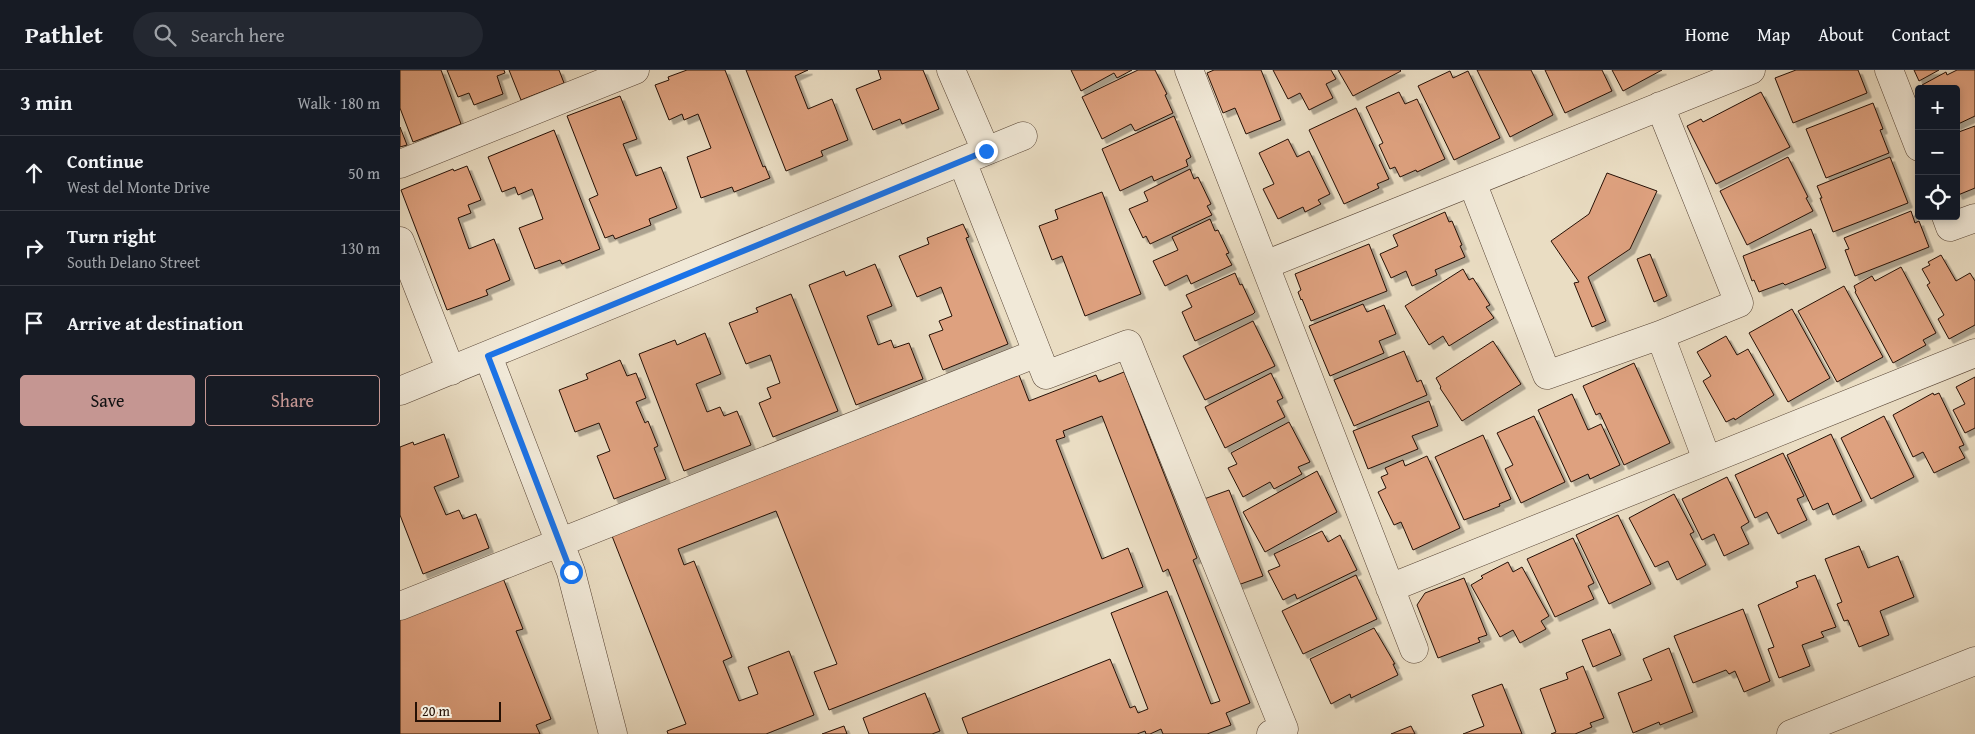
<!DOCTYPE html>
<meta charset="utf-8">
<style>
body{margin:0;font-family:"Gentium Book Plus",serif;background:#242831;color:#f1f3f6}
.controls{position:absolute;right:15px;top:15px;display:grid;overflow:hidden;border-radius:5px;box-shadow:0 2px 8px #0003}
.controls button{width:45px;height:45px;display:grid;place-items:center;padding:0;border:0;border-bottom:1px solid #363941;background:#171b24;color:#f1f3f6;font:25px sans-serif}
.scale{position:absolute;left:15px;bottom:12px;width:86px;box-sizing:border-box;padding-left:5px;border:2px solid #251004;border-top:0;font-size:14px;line-height:18px;white-space:nowrap;color:#251004;-webkit-text-stroke:4px #f1e9d8;paint-order:stroke}
.stop{position:absolute;width:15px;height:15px;margin:-11px;border:4px solid #1a73e8;border-radius:50%;background:#fff}
.stop.end{background:#1a73e8;border-color:#fff;box-shadow:0 1px 5px #0008}
.list{margin:0;padding:0;list-style:none}
h2{display:flex;justify-content:space-between;align-items:center;height:65px;margin:0;padding:0 20px;font-size:21px}
h2 small{font-size:16px;font-weight:400;color:#9ea1a6}
.list li{display:grid;grid-template-columns:32px 1fr auto;gap:15px;align-items:center;box-sizing:border-box;height:75px;padding:0 20px;border-top:1px solid #363941}
.list b{display:block;font-size:19px;white-space:nowrap}
.list p{margin:0;font-size:16px;white-space:nowrap;color:#9ea1a6}
.list em{font-size:16px;font-style:normal;color:#9ea1a6}
.actions{display:flex;gap:10px;padding:15px 20px}
.actions a{flex:1;padding:11px 0;border:1px solid #c59692;border-radius:5px;text-align:center;font-size:18px;color:#c59692}
.actions .main{background:#c59692;color:#111}
.icon{flex:none;width:28px;height:28px;fill:none;stroke:currentColor;stroke-width:2;stroke-linecap:round;stroke-linejoin:round}
.map{position:relative;flex:none;width:1575px;height:664px;overflow:hidden}
header{display:flex;align-items:center;gap:30px;box-sizing:border-box;height:70px;padding:0 25px;background:#171b24;border-bottom:1px solid #363941}
header strong{font-size:24px}
nav{display:flex;gap:28px;margin-inline-start:auto;font-size:18px}
.search{width:350px;height:45px;background:#242831;display:flex;align-items:center;gap:12px;box-sizing:border-box;padding:0 18px;border-radius:28px;color:#9ea1a6;font-size:19px}
main{display:flex}
aside{flex:1;background:#171b24}
.map>svg:first-child{display:block}
.building{fill:#dea17f;stroke:#251004;filter:url(#shadow)}
.lines{fill:none;stroke-linecap:round;stroke-linejoin:round}
.minor-casing{stroke:#564334;stroke-width:29}
.minor{stroke:#f1e9d8;stroke-width:28}
.route{stroke:#1a73e8;stroke-width:6}
</style>
<header>
<strong>Pathlet</strong>
<div class="search"><svg class="icon" aria-label="search" viewBox="0 0 24 24"><circle cx="10" cy="10" r="6"/><path d="M15 15l6 6"/></svg>Search here</div>
<nav><a>Home</a><a>Map</a><a>About</a><a>Contact</a></nav>
</header>
<main>
<aside>
<h2>3 min<small>Walk · 180 m</small></h2>
<ul class="list">
<li><svg class="icon" aria-label="ahead" viewBox="0 0 24 24"><path d="M12 20V5M6 11l6-6 6 6"/></svg><div><b>Continue</b><p>West del Monte Drive</p></div><em>50 m</em></li>
<li><svg class="icon" aria-label="right" viewBox="0 0 24 24"><path d="M7 20v-9h11M14 6l5 5-5 5"/></svg><div><b>Turn right</b><p>South Delano Street</p></div><em>130 m</em></li>
<li><svg class="icon" aria-label="arrive" viewBox="0 0 24 24"><path d="M6 21V4h12l-3 4 3 4H6"/></svg><div><b>Arrive at destination</b></div></li>
</ul>
<div class="actions"><a class="main">Save</a><a>Share</a></div>
</aside>
<div class="map">
<svg width="1575" height="664" viewBox="0 0 1575 664">
<defs>
<filter id="shadow"><feDropShadow dx="4.5" dy="4.5" stdDeviation="0" flood-color="#0004"/></filter>
</defs>
<rect width="100%" height="100%" fill="#eaddc3"/>
<filter id="stains"><feTurbulence type="fractalNoise" baseFrequency=".004" numOctaves="4"/><feColorMatrix values="0 0 0 0 .2 0 0 0 0 .09 0 0 0 0 .02 0 0 0 .5 -.17"/></filter>
<radialGradient id="worn" r=".72"><stop offset=".6" stop-color="#630" stop-opacity="0"/><stop offset="1" stop-color="#630" stop-opacity=".3"/></radialGradient>
<path class="building" d="M0,0H41L61,54L13,72L0,38Z
M47,0H104L105,3L97,6L103,24L74,35L69,23L58,27Z
M109,0H159L164,13L121,30Z
M287,0H325L363,97L365,96L370,108L334,122L332,117L301,128L287,87L311,78L298,44L284,50L282,44L269,50L255,15L269,10L268,7Z
M346,0H408L395,6L408,39L432,29L448,70L421,81L423,86L386,101Z
M478,0H523L539,39L502,54L500,49L473,60L456,19L481,9Z
M671,0H732L717,8L714,3L681,21Z
M738,0H755L767,24L765,25L773,43L735,61L731,54L702,69L682,27Z
M814,0H861L881,50L846,64L835,38L823,43L807,3Z
M873,0H931L936,9L926,14L933,28L909,40L900,23L888,29Z
M938,0H1000L1001,1L953,26Z
M1077,0H1131L1153,45L1110,67Z
M1145,0H1202L1212,21L1165,43Z
M1212,0H1262L1223,21Z
M1396,0H1458L1467,23L1393,53L1375,8Z
M1514,0H1539L1519,11Z
M1557,0H1575V46L1556,55V19H1521L1523,18L1522,15L1546,2L1547,5Z
M1050,1L1053,8L1068,1L1100,68L1054,90L1018,16Z
M999,22L1005,34L1017,29L1045,89L1017,102L1016,100L1000,107L995,97L990,99L979,75L983,73L966,37Z
M1361,22L1390,77L1316,114L1287,56L1301,49L1303,52Z
M220,26L237,69L223,74L236,106L261,97L277,138L249,149L251,155L215,169L213,165L205,168L189,129L198,125L167,46Z
M1473,33L1483,59L1480,60L1489,83L1426,108L1406,59Z
M956,38L989,109L977,114L979,118L944,134L909,60Z
M774,46L791,87L786,90L788,96L754,111L752,106L720,121L702,79Z
M1575,56V118L1558,125L1556,120V63Z
M0,57L7,75L0,77Z
M154,60L200,179L162,194L160,190L135,199L119,158L143,149L132,119L118,125L115,117L102,122L88,87Z
M888,69L897,87L909,81L930,124L918,130L921,134L905,142L903,137L878,149L863,119L874,114L859,83Z
M1388,87L1408,127L1406,128L1413,141L1347,175L1320,121Z
M1490,87L1508,133L1433,162L1420,128H1422L1417,116Z
M67,96L81,130L68,135L71,143L58,148L69,179L94,169L110,210L86,220L88,225L47,240L1,120L53,99L54,101Z
M790,99L794,109L798,107L811,134L807,136L812,145L750,174L746,166L743,168L729,139L748,131L744,122Z
M1207,103L1257,121L1230,179L1188,207L1206,251L1192,257L1174,213L1179,212L1151,171L1189,144Z
M702,122L741,224L685,246L662,186L652,190L639,156L658,149L655,140Z
M1511,141L1515,153L1519,151L1529,177L1455,206L1445,180L1449,179L1444,168Z
M1045,142L1049,152L1052,151L1062,175L1060,176L1065,187L1035,200L1037,205L1012,216L1006,201L991,208L980,184L998,176L993,165Z
M810,149L815,161L818,160L829,183L826,184L832,195L791,214L787,205L765,216L753,191L778,180L772,167Z
M563,154L569,167L566,168L608,274L543,300L529,265L543,260L539,251L552,246L541,217L517,227L499,186L529,174L527,168Z
M1411,159L1426,198L1385,215L1383,213L1359,222L1354,210L1352,211L1343,186Z
M969,174L987,221L911,251L902,229L901,230L898,222L901,220L895,204Z
M1250,184L1267,226L1254,232L1237,189Z
M1541,185L1556,211L1570,203L1575,211V255L1549,269L1538,249L1544,245L1527,215L1530,213L1522,199L1530,195L1528,192Z
M475,194L492,236L467,246L478,275L491,270L494,278L509,273L523,309L456,335L409,215L444,201L446,206Z
M1501,197L1536,263L1523,270L1526,275L1493,293L1455,222L1456,221L1454,216L1472,206L1475,211Z
M1063,199L1069,210L1073,208L1090,235L1086,237L1094,248L1049,276L1043,266L1029,275L1005,236Z
M835,203L840,215L842,214L855,242L853,244L795,271L782,242L792,237L786,225Z
M1444,216L1483,287L1437,312L1398,241Z
M391,224L438,341L373,367L359,333L371,328L367,318L380,313L370,285L346,294L329,253L358,242L356,238Z
M963,234L967,242L984,235L996,264L979,271L984,283L930,306L909,256Z
M1392,239L1430,308L1388,332L1349,263Z
M853,251L875,296L805,330L783,286Z
M305,263L321,304L296,314L307,342L320,337L324,346L337,341L351,375L284,401L239,284L275,270L277,275Z
M1326,266L1337,285L1348,279L1374,325L1335,350L1334,348L1326,352L1303,311L1311,306L1297,282Z
M1093,271L1121,314L1062,351L1040,318L1041,317L1036,308Z
M1004,281L1017,312L1021,310L1027,325L954,356L934,310Z
M220,290L227,306L236,303L246,328L236,332L245,353L248,351L258,376L254,378L266,409L214,429L197,386L210,381L199,353L175,362L159,320L188,309L186,304Z
M1234,293L1270,373L1224,395L1200,343L1196,345L1183,316Z
M724,302L797,488L793,490L850,633L826,643L831,655L807,664H763L761,659L750,664H746L745,661L737,664H568L562,648L710,589L730,638L735,636L738,643L748,639L711,543L767,521L811,634L820,631L768,499L763,502L702,346L663,361L665,367L656,370L702,489L728,478L743,517L429,640L414,602L437,594L376,441L278,479L284,495L294,491L332,587L323,591L339,631L358,624L348,597L389,581L414,645L366,664H268L267,661L286,654L212,466L619,305L629,331L696,305L699,312Z
M871,303L883,328L877,331L885,347L825,378L805,337Z
M1575,307V358L1565,363L1553,340L1565,334L1556,317Z
M1533,323L1534,325L1539,323L1564,375L1559,377L1565,388L1534,403L1523,382L1513,387L1493,345Z
M1172,324L1188,360L1201,354L1220,395L1190,409L1188,404L1171,412L1138,340Z
M1029,331L1038,356L1012,366L1018,379L968,399L953,361Z
M1134,346L1165,412L1121,433L1105,399L1113,395L1097,363Z
M1484,346L1514,407L1471,429L1441,368Z
M889,352L910,392L898,397L902,404L874,419L870,412L843,427L828,398L837,394L831,383Z
M44,364L59,407L34,417L46,445L59,440L63,449L76,444L89,478L23,504L0,445V377L13,372L14,375Z
M1431,364L1462,431L1433,445L1428,433L1413,440L1387,385Z
M1083,365L1111,429L1099,434L1100,436L1064,450L1035,387Z
M1383,383L1404,426L1397,429L1407,450L1378,464L1367,442L1355,448L1335,405Z
M1027,386L1060,458L1013,480L1001,452L994,455L978,422L986,418L981,407L988,404L985,398L1003,390L1005,396Z
M917,401L937,442L865,482L843,442Z
M1327,407L1349,452L1341,457L1349,474L1324,486L1314,464L1302,470L1282,429Z
M829,420L863,506L838,515L804,429Z
M1274,424L1294,462L1290,464L1306,495L1277,510L1268,491L1255,497L1229,448Z
M1218,445L1251,514L1209,534L1176,465Z
M922,461L928,472L940,465L957,500L897,529L895,524L883,530L868,501L880,496L874,484Z
M1173,468L1194,513L1188,516L1194,529L1155,547L1127,489Z
M1459,476L1468,498L1498,486L1514,527L1480,541L1489,565L1459,577L1448,550L1444,551L1437,534L1442,532L1425,489Z
M1108,492L1113,502L1122,497L1149,546L1141,551L1146,559L1120,573L1113,560L1100,567L1071,515L1083,508L1081,506Z
M956,505L977,549L903,584L882,541Z
M1415,505L1436,557L1421,562L1424,567L1402,575L1410,596L1379,608L1368,579L1374,577L1358,535L1398,517L1396,512Z
M103,508L123,559L116,561L151,649L136,655L140,664H0V549Z
M1064,508L1087,565L1078,568L1080,572L1038,588L1017,535L1025,523Z
M1343,539L1370,611L1344,622L1335,601L1329,604L1326,600L1293,613L1274,566Z
M974,558L995,594H993L998,605L951,628L950,624L931,634L910,589Z
M1210,559L1221,585L1193,597L1182,570Z
M1269,578L1293,642L1260,655L1259,652L1233,663L1218,623L1252,610L1243,589Z
M1183,596L1204,648L1190,653L1192,657L1175,664H1151L1156,662L1140,619L1168,609L1166,603Z
M1102,614L1122,664H1063L1084,656L1072,625Z
M525,623L540,661L532,664H469L463,648Z
M444,656L447,664H422Z
M1011,656L1015,664H991Z"/>
<g class="lines">
<defs>
<path id="minor" d="M551,0L586,81
M789,0L1014,579
M1489,0L1519,77
M562,91L646,305L728,274L884,659L871,664
M0,94L235,0
M1072,112L1147,305L1260,265L1339,233L1260,36
M1546,146L1550,157L1575,148
M0,171L51,301
M865,195L1351,0
M1260,265L1307,390
M88,286L171,502L213,664
M0,321L623,66
M990,518L1575,283
M0,536L637,283
M1391,664L1575,591"/>
</defs>
<use href="#minor" class="minor-casing"/>
<use href="#minor" class="minor"/>
</g>
<g class="lines">
<path class="route" d="M171,502L88,286L586,81"/>
</g>
<rect width="100%" height="100%" filter="url(#stains)"/>
<rect width="100%" height="100%" fill="url(#worn)"/>
</svg>
<div class="controls">
<button>+</button>
<button>−</button>
<button><svg class="icon" aria-label="locate" viewBox="0 0 24 24"><circle cx="12" cy="12" r="6"/><path d="M12 2v4M12 18v4M2 12h4M18 12h4"/></svg></button>
</div>
<div class="scale">20 m</div>
<div class="stop" style="left:171px;top:502px"></div>
<div class="stop end" style="left:586px;top:81px"></div>
</div>
</main>
